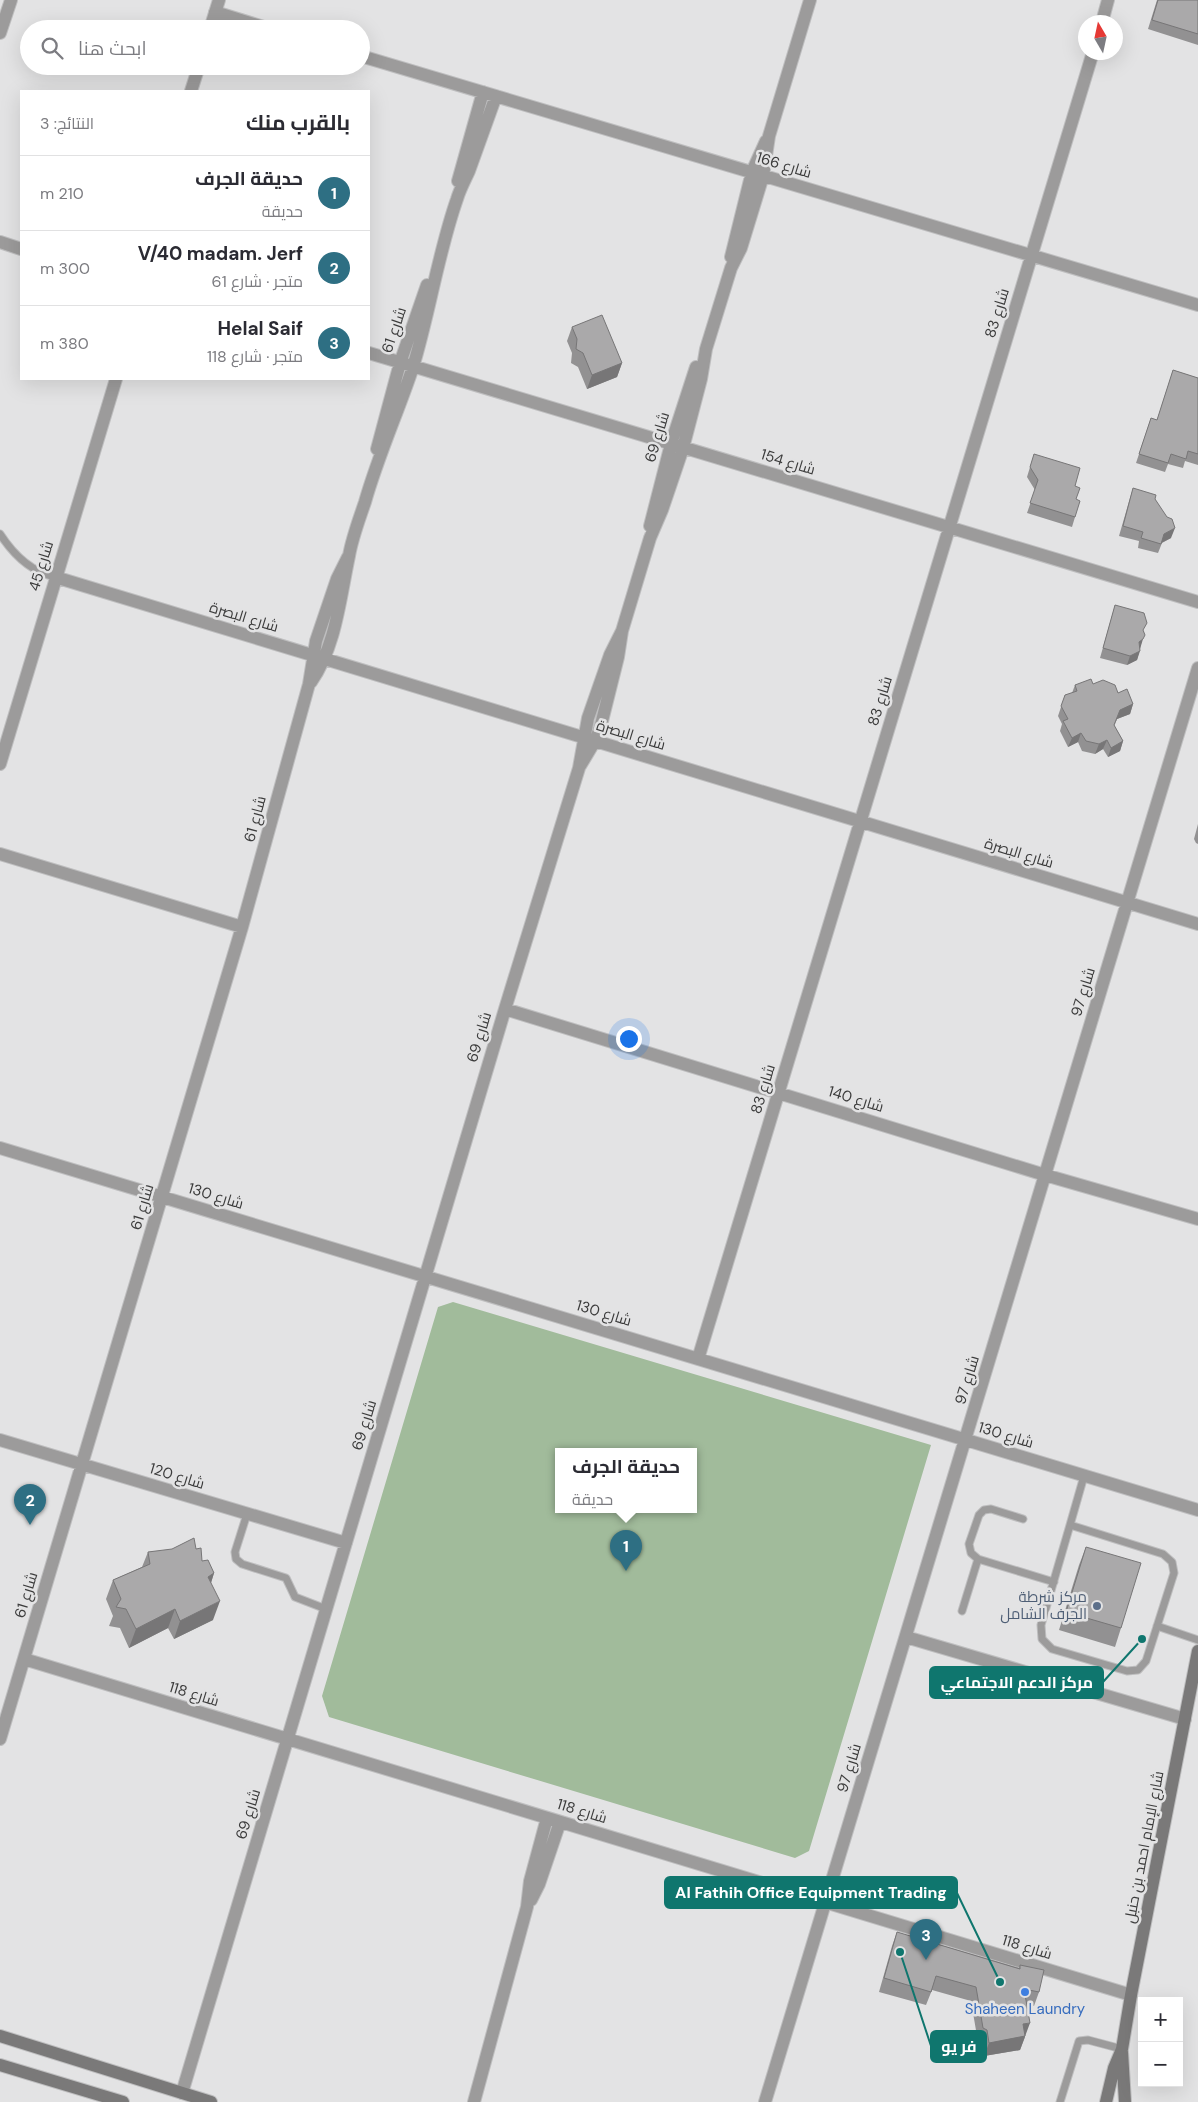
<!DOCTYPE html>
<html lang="ar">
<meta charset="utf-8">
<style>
body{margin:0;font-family:"DM Sans",Cairo,sans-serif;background:#f7f7f7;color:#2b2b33;direction:rtl}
.controls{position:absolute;right:15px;bottom:15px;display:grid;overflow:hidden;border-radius:0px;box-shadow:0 5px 20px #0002}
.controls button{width:45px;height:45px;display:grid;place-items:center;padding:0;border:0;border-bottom:1px solid #e1e1e2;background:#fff;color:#2b2b33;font:25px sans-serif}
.compass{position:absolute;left:1078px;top:15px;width:45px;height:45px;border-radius:50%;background:#fff;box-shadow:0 5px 20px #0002;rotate:351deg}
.you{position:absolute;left:628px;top:1038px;width:18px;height:18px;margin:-12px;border:4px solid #fff;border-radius:50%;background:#1a73e8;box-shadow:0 0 0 8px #1a73e833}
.badge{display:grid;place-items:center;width:32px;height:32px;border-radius:50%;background:#2e6f83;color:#fff;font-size:16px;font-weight:700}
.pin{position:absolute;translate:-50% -41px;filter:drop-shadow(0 1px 2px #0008)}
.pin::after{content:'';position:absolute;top:26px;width:18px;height:15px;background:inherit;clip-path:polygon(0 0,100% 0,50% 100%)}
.popup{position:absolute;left:555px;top:1448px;width:142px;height:65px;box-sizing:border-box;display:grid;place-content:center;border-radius:0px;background:#fff;filter:drop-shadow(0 1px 4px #0005);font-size:16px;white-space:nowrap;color:#7c7c81}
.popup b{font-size:19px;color:#2b2b33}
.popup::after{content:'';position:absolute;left:50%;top:100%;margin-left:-10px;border:10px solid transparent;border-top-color:#fff}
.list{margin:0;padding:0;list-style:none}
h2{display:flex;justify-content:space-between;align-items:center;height:65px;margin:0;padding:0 20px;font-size:21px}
h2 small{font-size:16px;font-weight:400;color:#7c7c81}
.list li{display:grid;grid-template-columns:32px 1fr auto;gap:15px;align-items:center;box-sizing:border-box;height:75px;padding:0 20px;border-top:1px solid #e1e1e2}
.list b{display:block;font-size:19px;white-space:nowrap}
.list p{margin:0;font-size:16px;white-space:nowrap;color:#7c7c81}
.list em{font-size:16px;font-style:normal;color:#7c7c81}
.icon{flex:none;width:28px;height:28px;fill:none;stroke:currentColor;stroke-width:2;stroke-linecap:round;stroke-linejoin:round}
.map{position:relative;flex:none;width:1198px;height:2102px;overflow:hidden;direction:ltr}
.search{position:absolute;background:#fff;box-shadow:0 5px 20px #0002;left:20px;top:20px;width:350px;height:55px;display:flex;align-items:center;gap:12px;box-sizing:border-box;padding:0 18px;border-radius:28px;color:#7c7c81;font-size:19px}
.panel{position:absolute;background:#fff;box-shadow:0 5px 20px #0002;left:20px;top:90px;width:350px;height:290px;border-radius:0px;direction:rtl}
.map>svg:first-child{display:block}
.green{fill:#a1bb9b;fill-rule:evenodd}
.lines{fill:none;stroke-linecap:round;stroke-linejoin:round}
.lane-casing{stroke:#bebebf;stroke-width:9}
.street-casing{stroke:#bebebf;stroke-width:14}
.secondary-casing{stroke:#bebebf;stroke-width:14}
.lane{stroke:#9c9b9b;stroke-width:7}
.street{stroke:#9c9b9b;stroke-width:12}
.secondary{stroke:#7a7979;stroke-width:12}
.wall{fill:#929192}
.shaded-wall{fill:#777677}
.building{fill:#aaa9aa;stroke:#777677}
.service-dot{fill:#5c6f8a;stroke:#e3e3e4;stroke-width:2}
.shop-dot{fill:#3f7fe0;stroke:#e3e3e4;stroke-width:2}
.labels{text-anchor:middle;stroke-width:5;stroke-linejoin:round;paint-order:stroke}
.street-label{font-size:15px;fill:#3c3c3c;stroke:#e3e3e4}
.service-label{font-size:15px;fill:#4e5e75;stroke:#e3e3e4;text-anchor:end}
.shop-label{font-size:15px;fill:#366cbe;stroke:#e3e3e4}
.leader{fill:none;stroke:#0f766e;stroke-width:2}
.callout-dot{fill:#0f766e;stroke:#e3e3e4;stroke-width:2}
.callout{fill:#0f766e;stroke:#0f766e;stroke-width:2}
.callout-label{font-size:16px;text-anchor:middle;font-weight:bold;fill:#fff}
</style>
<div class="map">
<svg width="1198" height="2102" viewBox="0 0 1198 2102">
<rect width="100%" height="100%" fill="#e3e3e4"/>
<path class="green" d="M453,1302L931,1445L809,1851L795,1858L329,1717L322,1696L438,1307ZM558,1452H694V1510H558Z"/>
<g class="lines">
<defs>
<path id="lane" d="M0,534C13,554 31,572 55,577
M247,1514L235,1552L236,1559L242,1564L286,1578L295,1597L326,1609
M1023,1519L991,1509L984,1510L979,1515L969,1544L971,1553L978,1559L1054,1582
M1070,1525L1163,1554L1172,1562L1174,1573L1146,1661L1138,1670L1127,1671L1052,1649L1042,1639L1041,1625Z
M1070,1525L1084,1476
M962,1611L978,1559
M1157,1626L1198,1640
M1060,2102L1079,2041L1088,2040L1122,2049"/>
<path id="street" d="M215,12L270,29
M1102,22L1108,0
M210,29L219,0
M0,33L11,0
M361,56L1198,305
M191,91L199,66
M458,181L483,92
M0,242L21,249
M731,257L752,172L766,141
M369,353L1198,602
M377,449L400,363L427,285
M650,526L671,444L696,367
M55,577L1198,924
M311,682C336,646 340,598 349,556C352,538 359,520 365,502C378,456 398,412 413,367C430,311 438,253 457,199C460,189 465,180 469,171C478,146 487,121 496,96
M0,764L116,379
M580,766L595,741L601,725L618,657L622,631L650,538L662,510L683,448L701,379L706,349L731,268L741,248L763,176L769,136L810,0
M0,854L242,927
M505,1009L1045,1175L1198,1219
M0,1148L1198,1510
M698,1359L1093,52
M0,1440L346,1543
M906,1637L1185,1719
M24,1659L1131,1995
M0,1739L242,927L309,684L316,641L337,579L348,557
M531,1900L539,1884L560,1822
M182,2093L505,1009L579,768L588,718L610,655L622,631
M474,2102L527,1907L530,1881L547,1818
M765,2102L1198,668"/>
<path id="secondary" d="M0,2036L211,2102
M1122,2052L1125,2102
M0,2065L123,2102
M1106,2102L1114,2068L1122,2049L1131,1995L1198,1651"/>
</defs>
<use href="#lane" class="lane-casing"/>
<use href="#street" class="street-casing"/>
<use href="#secondary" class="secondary-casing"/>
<use href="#lane" class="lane"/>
<use href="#street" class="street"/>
<use href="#secondary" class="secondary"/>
</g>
<path class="wall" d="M1157,0H1198V45L1148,29Z
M572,327L622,363L617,377L587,389L578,367L571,363L572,353L567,341Z
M1173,370L1198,378V465L1185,461L1183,468L1168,464L1165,472L1136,463L1151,418L1157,420Z
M1034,454L1075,486L1076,499L1075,517L1072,527L1027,513L1035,490L1027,477Z
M1133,488L1155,499L1171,538L1162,543L1158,553L1138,548L1139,541L1119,536L1130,498Z
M1115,605L1144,632L1137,660L1127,665L1100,658Z
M1093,684L1118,693L1133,704L1130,714L1117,719L1114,725L1123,741L1120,751L1108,757L1103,749L1095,754L1082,751L1078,742L1068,747L1060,731L1062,724L1058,716L1065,695L1072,693L1075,685Z
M1198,824V844L1196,843L1194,839Z
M1086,1547L1121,1628L1115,1647L1059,1630L1079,1565Z
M196,1549L202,1561L214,1573L211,1583L213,1620L174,1639L168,1628L129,1648L120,1628L109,1626L113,1616L106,1599L113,1580L142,1567L148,1552Z
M897,1932L1019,1968L1020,1965L1039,1992L1034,2006L1027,2004L1025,2037L1020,2050L984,2056L982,2043L978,2042L971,2001L932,1990L926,2005L879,1992L892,1946Z"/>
<path class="shaded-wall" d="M622,363L617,377L587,389L592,375Z
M1175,528L1171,538L1161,543L1164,534Z
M1143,639L1140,649L1139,642Z
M1140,651L1137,660L1127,665L1130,656Z
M1133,704L1130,714L1117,719L1111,734L1120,710Z
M1081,733L1078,742L1068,747L1072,738Z
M1107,740L1103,749L1095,754L1099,744Z
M1123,741L1120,751L1108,757L1111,748Z
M214,1573L208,1592V1577Z
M220,1601L213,1620L174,1639L180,1621Z
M175,1609L168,1628L129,1648L136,1629Z
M1030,2023L1020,2050L984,2056L989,2043L1023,2024Z"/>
<path class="building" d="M1158,0H1198V34L1152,20Z
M602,315L622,363L592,375L583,353L576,349L577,339L572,327Z
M1173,370L1198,378V454L1188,451L1186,459L1171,454L1168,463L1139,454L1151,418L1157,420Z
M1034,454L1080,468L1075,486L1080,488L1076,499L1080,501L1075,517L1030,503L1038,480L1030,467Z
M1133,488L1156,495L1155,499L1167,517L1172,519L1175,528L1164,534L1161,544L1141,538L1143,532L1123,526Z
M1115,605L1144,613L1147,623L1143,630L1145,635L1143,639L1139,642L1140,651L1130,656L1103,648Z
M1091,679L1093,684L1103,680L1115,685L1118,693L1127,689L1133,704L1120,710L1114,725L1123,741L1111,748L1107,740L1099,744L1086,741L1081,733L1072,738L1063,721L1068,719L1061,706L1065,695L1077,691L1075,685Z
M194,1538L196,1549L201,1548L202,1561L208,1560L214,1573L208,1577L220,1601L180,1621L175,1609L136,1629L126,1609L116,1607L121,1599L113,1580L150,1564L148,1552L172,1549Z
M1086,1547L1141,1563L1121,1628L1066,1612Z
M897,1932L1020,1969V1965L1044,1970L1039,1992L1024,1989L1030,2023L1023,2024L1025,2036L989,2043L987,2030L983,2028L976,1987L936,1976L931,1992L884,1978Z"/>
<circle class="service-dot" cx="1097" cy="1606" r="5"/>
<circle class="shop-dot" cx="1025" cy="1992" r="5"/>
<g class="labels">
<g class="street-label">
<text transform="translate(784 165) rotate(17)" y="5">شارع 166</text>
<text transform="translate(997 313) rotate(-73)" y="5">شارع 83</text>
<text transform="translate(394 330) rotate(-71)" y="5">شارع 61</text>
<text transform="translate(657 437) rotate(-73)" y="5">شارع 69</text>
<text transform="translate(788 462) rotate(17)" y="5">شارع 154</text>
<text transform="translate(41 566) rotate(-73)" y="5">شارع 45</text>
<text transform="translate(244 617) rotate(17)" y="5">شارع البصرة</text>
<text transform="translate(880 701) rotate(-73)" y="5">شارع 83</text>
<text transform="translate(631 735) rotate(17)" y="5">شارع البصرة</text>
<text transform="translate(255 819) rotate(-75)" y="5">شارع 61</text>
<text transform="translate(1019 853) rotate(17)" y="5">شارع البصرة</text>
<text transform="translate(1083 992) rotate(-73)" y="5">شارع 97</text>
<text transform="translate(479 1037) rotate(-73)" y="5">شارع 69</text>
<text transform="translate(763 1089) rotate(-73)" y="5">شارع 83</text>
<text transform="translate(856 1099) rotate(17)" y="5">شارع 140</text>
<text transform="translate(216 1196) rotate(17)" y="5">شارع 130</text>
<text transform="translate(142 1207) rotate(-73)" y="5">شارع 61</text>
<text transform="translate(604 1313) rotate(17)" y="5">شارع 130</text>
<text transform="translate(967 1380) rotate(-73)" y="5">شارع 97</text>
<text transform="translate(364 1425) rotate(-73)" y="5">شارع 69</text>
<text transform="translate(1006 1435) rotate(17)" y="5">شارع 130</text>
<text transform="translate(177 1476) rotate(17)" y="5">شارع 120</text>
<text transform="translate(26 1595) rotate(-73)" y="5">شارع 61</text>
<text transform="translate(194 1694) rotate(17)" y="5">شارع 118</text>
<text transform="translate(849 1768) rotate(-73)" y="5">شارع 97</text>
<text transform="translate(582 1811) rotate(17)" y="5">شارع 118</text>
<text transform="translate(248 1814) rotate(-73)" y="5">شارع 69</text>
<text transform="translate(1144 1847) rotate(-79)" y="5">شارع الإمام احمد بن حنبل</text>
<text transform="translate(1027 1947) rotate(17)" y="5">شارع 118</text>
</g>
<g class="service-label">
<text x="1087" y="1602">مركز شرطة<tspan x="1087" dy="17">الجرف الشامل</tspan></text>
</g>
<g class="shop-label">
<text x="1025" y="2014">Shaheen Laundry</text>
</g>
</g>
<path class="leader" d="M1142 1639L1103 1682M1000 1982L957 1893M900 1952L931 2046"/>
<g class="callout-dot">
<circle cx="1142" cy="1639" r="5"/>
<circle cx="1000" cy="1982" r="5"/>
<circle cx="900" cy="1952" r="5"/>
</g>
<g class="callout">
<rect x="930" y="1667" width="173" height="31" rx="5"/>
<rect x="665" y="1877" width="292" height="31" rx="5"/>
<rect x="931" y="2031" width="55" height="31" rx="5"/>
</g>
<g class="callout-label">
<text x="1017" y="1688">مركز الدعم الاجتماعي</text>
<text x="811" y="1898">Al Fathih Office Equipment Trading</text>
<text x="959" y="2052">فر يو</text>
</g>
</svg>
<div class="controls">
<button>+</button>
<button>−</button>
</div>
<svg class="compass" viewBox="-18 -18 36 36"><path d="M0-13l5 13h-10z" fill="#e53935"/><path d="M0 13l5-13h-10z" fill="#7c7c81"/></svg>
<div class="you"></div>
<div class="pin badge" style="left:626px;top:1571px">1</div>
<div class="popup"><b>حديقة الجرف</b>حديقة</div>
<div class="pin badge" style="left:30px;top:1525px">2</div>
<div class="pin badge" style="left:926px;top:1960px">3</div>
<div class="search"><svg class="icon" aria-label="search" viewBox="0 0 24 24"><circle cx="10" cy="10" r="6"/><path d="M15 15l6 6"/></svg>ابحث هنا</div>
<section class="panel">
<h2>بالقرب منك<small>النتائج: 3</small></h2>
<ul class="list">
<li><span class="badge">1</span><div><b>حديقة الجرف</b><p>حديقة</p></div><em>210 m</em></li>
<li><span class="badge">2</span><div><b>V/40 madam. Jerf</b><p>متجر · شارع 61</p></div><em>300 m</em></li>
<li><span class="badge">3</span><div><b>Helal Saif</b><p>متجر · شارع 118</p></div><em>380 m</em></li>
</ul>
</section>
</div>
